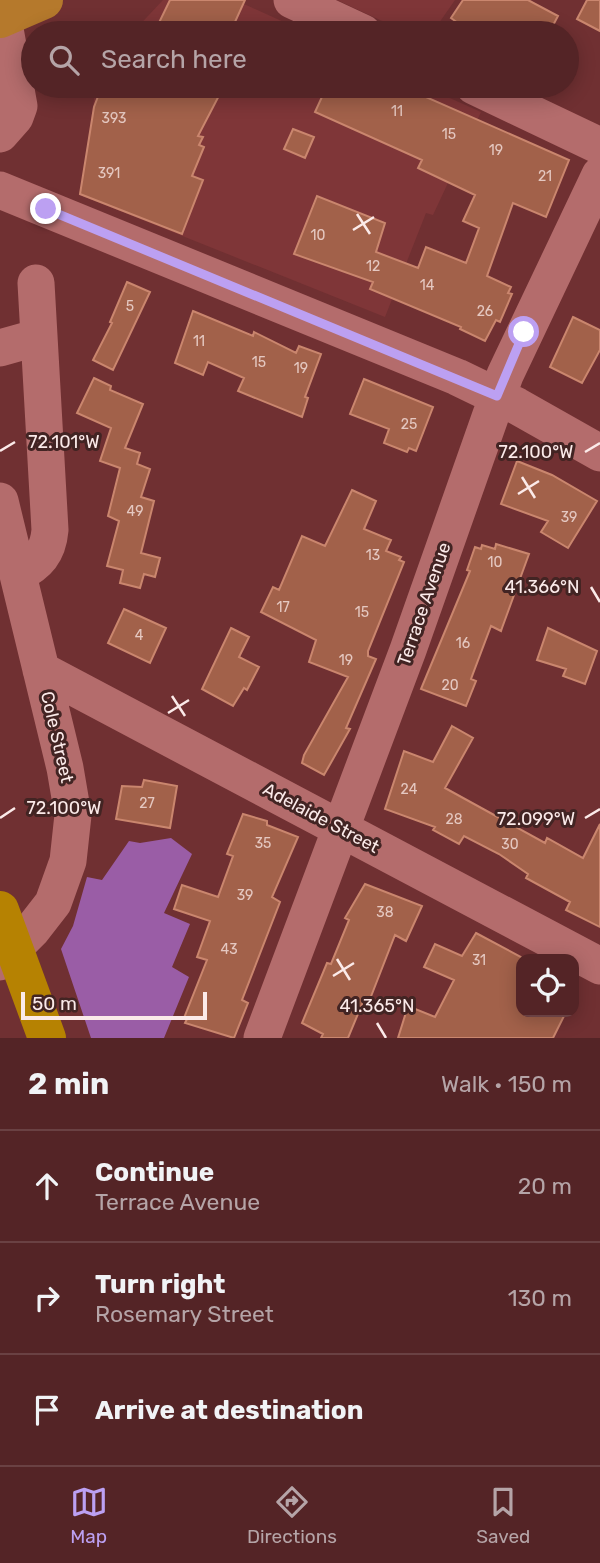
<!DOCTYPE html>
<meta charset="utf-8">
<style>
body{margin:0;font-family:Rubik,sans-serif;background:#5a2c2e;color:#f1f3f6}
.controls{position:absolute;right:21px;bottom:21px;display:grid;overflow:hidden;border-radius:14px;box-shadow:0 4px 18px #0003}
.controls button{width:63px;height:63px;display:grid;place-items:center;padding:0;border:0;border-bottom:2px solid #6a4143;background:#542426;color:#f1f3f6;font:35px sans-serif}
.scale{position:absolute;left:21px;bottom:18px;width:186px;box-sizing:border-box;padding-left:7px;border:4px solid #fbeae9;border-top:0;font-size:19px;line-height:24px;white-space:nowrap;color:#fbeae9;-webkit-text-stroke:5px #422423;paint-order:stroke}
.stop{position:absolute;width:21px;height:21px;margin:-16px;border:5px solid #bca0f2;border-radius:50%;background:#fff}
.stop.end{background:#bca0f2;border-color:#fff;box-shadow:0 2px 7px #0008}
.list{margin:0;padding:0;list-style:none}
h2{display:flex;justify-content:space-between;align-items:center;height:91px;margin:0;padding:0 28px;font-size:30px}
h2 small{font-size:23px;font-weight:400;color:#b5a4a7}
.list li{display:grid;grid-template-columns:46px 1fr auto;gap:21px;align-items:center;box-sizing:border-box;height:112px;padding:0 28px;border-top:2px solid #6a4143}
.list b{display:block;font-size:26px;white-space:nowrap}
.list p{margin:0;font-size:23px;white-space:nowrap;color:#b5a4a7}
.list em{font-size:23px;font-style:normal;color:#b5a4a7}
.icon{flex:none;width:38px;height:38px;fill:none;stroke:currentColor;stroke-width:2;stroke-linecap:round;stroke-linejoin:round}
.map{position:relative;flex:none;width:600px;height:1038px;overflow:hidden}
.search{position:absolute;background:#542426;box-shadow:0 4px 18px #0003;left:21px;right:21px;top:21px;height:77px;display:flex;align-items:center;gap:18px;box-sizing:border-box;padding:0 24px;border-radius:38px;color:#b5a4a7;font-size:26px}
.sheet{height:427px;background:#542426}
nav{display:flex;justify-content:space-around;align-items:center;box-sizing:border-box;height:98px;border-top:2px solid #6a4143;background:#542426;font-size:19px;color:#b5a4a7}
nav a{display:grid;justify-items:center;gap:4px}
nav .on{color:#bca0f2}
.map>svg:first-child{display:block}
.built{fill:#7f3638}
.forest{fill:#9a5da6}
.building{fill:#a2614a;stroke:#ca866e;stroke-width:2}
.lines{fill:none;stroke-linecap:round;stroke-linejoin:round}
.minor{stroke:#b46c6c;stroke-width:37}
.major{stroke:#b5792c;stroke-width:38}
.highway{stroke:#b68202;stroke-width:38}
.route{stroke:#bca0f2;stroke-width:9}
.ticks{fill:none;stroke:#fbeae9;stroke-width:2.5}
.labels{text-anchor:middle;stroke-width:6;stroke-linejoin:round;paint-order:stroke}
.number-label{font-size:14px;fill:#e5c8c1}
.street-label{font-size:18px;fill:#fbeae9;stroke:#422423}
.ticks-label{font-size:18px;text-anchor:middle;fill:#fbeae9;stroke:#422423;stroke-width:6;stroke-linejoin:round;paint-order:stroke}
</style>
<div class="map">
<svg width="600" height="1038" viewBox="0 0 600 1038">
<rect width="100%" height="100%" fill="#703032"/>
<path class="built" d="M163,0H235L308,33H132Z
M337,0H455L432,33H408Z
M96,86H423L481,112L433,215L426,213L385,317L80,195Z"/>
<path class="forest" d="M171,838L192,854L164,913L190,924L172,967L189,977L164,1038H91L61,949L73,926L87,877L102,880L129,841L140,843Z"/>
<path class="building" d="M170,0H245L230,33H154Z
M463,0H528L558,16L549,33H472L451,18Z
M587,0H600V31L577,19Z
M102,86H224L198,136L203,137L199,145L204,147L192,176L203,180L182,234L80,194L94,107Z
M327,86H401L569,160L546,217L513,203L487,276L511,287L508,293L512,294L500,322L496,320L485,341L460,329L461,327L370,289L373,282L294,254L317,196L385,223L376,252L418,268L426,247L466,263L479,228L463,221L475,195L418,168L422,160L315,112Z
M293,129L314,137L305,158L284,149Z
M127,282L150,292L113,370L93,360L112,323L110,322Z
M193,311L253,336L254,332L296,353L299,346L321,354L305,397L308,398L302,417L238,391L244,378L208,362L203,375L175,363Z
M573,317L600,330V350L582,383L550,367Z
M94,378L111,386L110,390L143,404L125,448L140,453L137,464L150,469L141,497L154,501L141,553L160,558L155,577L144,574L140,588L120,583L123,570L107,566L119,521L108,516L120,468L100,461L111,428L77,413Z
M364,379L433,407L416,451L409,448L407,452L384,443L389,429L350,414Z
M517,461L552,475L597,501L568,548L541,532L548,521L501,504Z
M352,490L376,501L364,529L391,540L386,551L401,557L399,560L404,562L368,651V656L376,659L346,728L350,729L324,775L302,763L304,755L348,677L309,662L316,640L261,612L273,587L279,590L302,536L325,546Z
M496,544L529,554L502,628L501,631L491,626L471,679L476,681L466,706L421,689L470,571L467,570L475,547L481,549L482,545L495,549Z
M124,609L166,628L150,663L108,643Z
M231,628L249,637L239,657L259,667L247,690L244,688L233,706L202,689Z
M548,628L597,651L585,684L563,676L566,669L537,660Z
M452,726L473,738L445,788L545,843L547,838L583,858L600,824V927L566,910L570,902L526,878L528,874L499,854L464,836L459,844L433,830L435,827L385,809L404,751L433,762Z
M144,780L177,786L170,828L116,819L122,786L142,787Z
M243,814L267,821V825L298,837L272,897L280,902L242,1000L248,1003L234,1038L185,1023L187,1019L184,1018L207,960L197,957L210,921L174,909L182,885L218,897L233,856L227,854Z
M365,884L422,906L406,941L395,935L370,999L365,997L348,1038H321L323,1034L302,1023L327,963L331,964L349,920L345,918Z
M476,933L521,957V1012H566L553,1038H398L408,1006L435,1017L454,980L424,967L435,944L462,956Z"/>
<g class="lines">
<path class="minor" d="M292,0L363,33
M474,86L600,146
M0,134L15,117L19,106L3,18
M0,190L457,377L517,406L600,453
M0,348L39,337
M0,501L65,768L73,815L68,861L53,903L32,930L0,962
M18,574C38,564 48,553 50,530L36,283
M41,670L600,966
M262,1038L408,650L505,375L600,175"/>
<path class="major" d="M0,19L44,0"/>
<path class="highway" d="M0,910L47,1038"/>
</g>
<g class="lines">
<path class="route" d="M46,209L497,396L524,332"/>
</g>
<path class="ticks" d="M357,214L370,234M353,230L374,217M0,451L15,442M585,452L600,443M522,477L535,498M518,494L539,481M591,587L600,602M172,696L185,716M168,713L189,700M0,818L15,808M585,818L600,809M337,959L350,980M333,976L354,963M377,1023L386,1038"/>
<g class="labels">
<g class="number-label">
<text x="397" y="116">11</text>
<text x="114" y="123">393</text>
<text x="449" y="139">15</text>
<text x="496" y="155">19</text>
<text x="109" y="178">391</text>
<text x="545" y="181">21</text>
<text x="318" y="240">10</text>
<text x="373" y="271">12</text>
<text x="427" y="290">14</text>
<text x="130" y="311">5</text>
<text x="485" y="316">26</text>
<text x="199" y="346">11</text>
<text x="259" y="367">15</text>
<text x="301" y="373">19</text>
<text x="409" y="429">25</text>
<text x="135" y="516">49</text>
<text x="569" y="522">39</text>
<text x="373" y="560">13</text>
<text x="495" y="567">10</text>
<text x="283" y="612">17</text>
<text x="362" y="617">15</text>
<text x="139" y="640">4</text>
<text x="463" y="648">16</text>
<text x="346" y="665">19</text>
<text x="450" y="690">20</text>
<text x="409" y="794">24</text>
<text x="147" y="808">27</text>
<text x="454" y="824">28</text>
<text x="263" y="848">35</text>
<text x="510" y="849">30</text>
<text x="245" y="900">39</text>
<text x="385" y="917">38</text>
<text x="229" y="954">43</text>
<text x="479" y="965">31</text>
</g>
<g class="street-label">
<text transform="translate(424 604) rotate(-71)" y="6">Terrace Avenue</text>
<text transform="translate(57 737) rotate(77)" y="6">Cole Street</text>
<text transform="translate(321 818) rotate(28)" y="6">Adelaide Street</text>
</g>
</g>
<g class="ticks-label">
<text x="64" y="448">72.101°W</text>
<text x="536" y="458">72.100°W</text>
<text x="542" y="593">41.366°N</text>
<text x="64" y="814">72.100°W</text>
<text x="536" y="825">72.099°W</text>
<text x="377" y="1012">41.365°N</text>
</g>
</svg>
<div class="controls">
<button><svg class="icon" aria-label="locate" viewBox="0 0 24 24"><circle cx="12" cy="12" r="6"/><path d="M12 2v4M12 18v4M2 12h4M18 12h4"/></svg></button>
</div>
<div class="scale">50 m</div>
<div class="stop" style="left:524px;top:332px"></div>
<div class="stop end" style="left:46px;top:209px"></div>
<div class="search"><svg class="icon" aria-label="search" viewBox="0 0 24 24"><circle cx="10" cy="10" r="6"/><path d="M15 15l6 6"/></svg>Search here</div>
</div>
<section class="sheet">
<h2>2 min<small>Walk · 150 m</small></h2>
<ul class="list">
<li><svg class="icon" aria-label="ahead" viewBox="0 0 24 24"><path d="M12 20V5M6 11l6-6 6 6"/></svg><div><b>Continue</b><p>Terrace Avenue</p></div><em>20 m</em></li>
<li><svg class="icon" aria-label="right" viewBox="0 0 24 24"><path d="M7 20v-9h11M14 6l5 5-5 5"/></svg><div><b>Turn right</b><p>Rosemary Street</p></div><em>130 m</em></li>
<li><svg class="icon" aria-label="arrive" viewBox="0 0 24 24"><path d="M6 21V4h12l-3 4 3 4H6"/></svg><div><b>Arrive at destination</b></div></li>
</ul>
</section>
<nav>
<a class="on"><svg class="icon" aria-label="map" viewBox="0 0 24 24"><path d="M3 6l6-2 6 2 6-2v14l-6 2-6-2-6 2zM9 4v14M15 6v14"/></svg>Map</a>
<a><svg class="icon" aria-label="directions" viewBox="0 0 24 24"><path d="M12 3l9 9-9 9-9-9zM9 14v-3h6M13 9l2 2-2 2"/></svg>Directions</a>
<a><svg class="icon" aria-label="saved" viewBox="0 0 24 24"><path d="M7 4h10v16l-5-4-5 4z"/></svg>Saved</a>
</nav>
